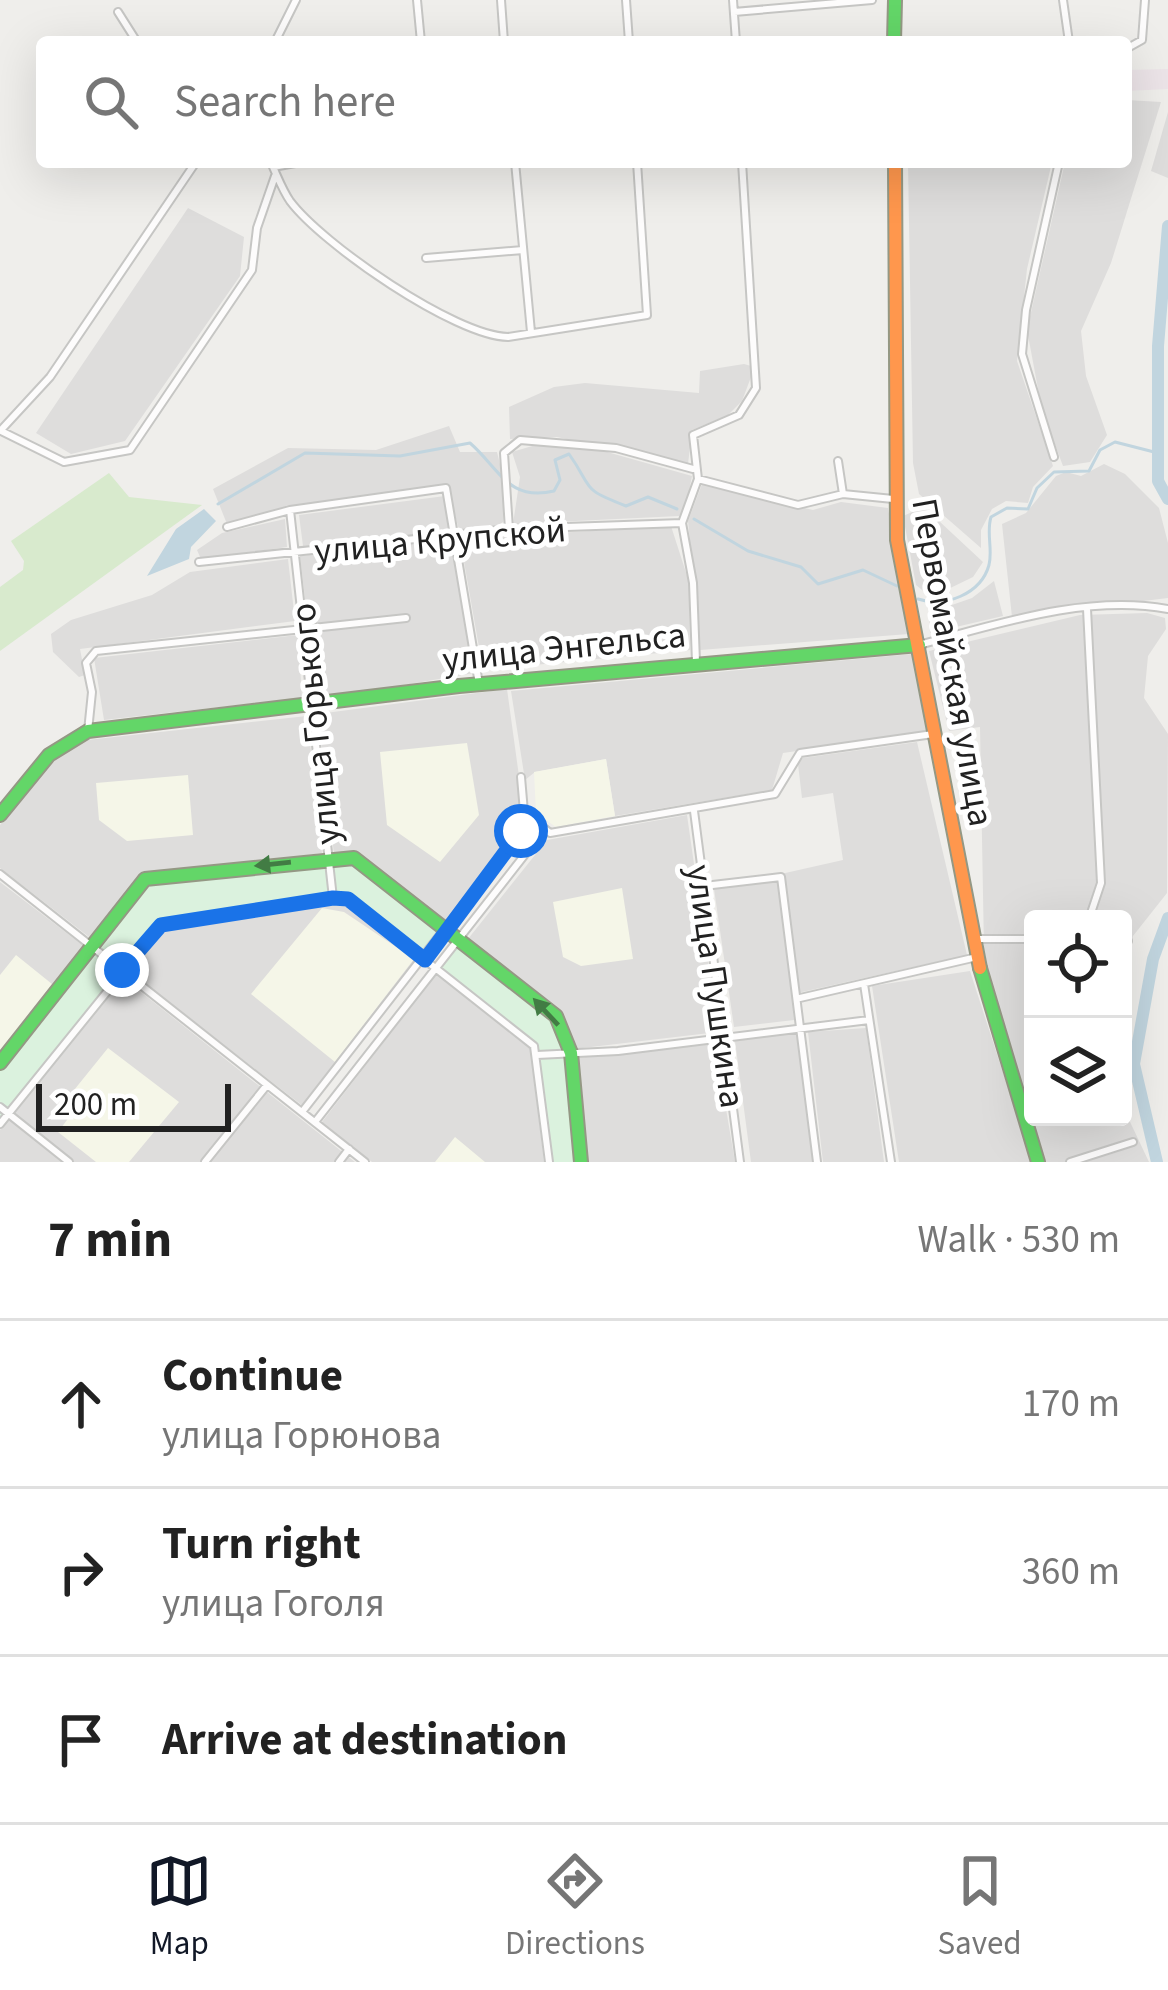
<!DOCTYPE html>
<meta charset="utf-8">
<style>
body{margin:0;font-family:"Source Sans 3",sans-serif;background:#f2f2f2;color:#222}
.controls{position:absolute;right:36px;bottom:36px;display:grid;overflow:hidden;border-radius:12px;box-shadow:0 12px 48px #0002}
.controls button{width:108px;height:108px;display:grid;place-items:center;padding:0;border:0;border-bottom:3px solid #e0e0e0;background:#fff;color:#222;font:60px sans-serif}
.scale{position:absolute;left:36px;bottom:30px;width:195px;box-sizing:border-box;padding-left:12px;border:6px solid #212121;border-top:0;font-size:33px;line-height:42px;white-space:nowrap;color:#212121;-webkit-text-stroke:9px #fff;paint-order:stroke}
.stop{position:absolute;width:36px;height:36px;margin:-27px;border:9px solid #1a73e8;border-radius:50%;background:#fff}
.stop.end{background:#1a73e8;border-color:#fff;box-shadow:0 3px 12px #0008}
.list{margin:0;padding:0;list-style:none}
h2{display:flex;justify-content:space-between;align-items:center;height:156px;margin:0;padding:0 48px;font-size:51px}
h2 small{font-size:39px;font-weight:400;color:#767676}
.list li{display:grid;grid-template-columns:78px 1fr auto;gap:36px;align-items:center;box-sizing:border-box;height:168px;padding:0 48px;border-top:3px solid #e0e0e0}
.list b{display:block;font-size:45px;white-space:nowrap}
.list p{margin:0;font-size:39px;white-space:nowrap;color:#767676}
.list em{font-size:39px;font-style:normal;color:#767676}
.icon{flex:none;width:66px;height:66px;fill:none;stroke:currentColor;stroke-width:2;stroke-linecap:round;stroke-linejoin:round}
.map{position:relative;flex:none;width:1168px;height:1162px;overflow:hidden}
.search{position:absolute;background:#fff;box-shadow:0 12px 48px #0002;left:36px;right:36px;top:36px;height:132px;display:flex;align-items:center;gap:30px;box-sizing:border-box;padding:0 42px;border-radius:12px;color:#767676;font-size:45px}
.sheet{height:660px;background:#fff}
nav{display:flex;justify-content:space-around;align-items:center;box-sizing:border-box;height:168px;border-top:3px solid #e0e0e0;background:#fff;font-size:33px;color:#767676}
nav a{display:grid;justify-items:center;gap:6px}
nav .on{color:#111827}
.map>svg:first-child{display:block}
.residential{fill:#dedddc}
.industrial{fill:#ece4e8}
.education{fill:#f5f6e8}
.grass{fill:#d8eacd}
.park{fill:#dbf2de}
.water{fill:#c1d5df}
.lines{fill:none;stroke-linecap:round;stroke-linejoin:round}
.stream{stroke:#c1d5df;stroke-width:3}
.river{stroke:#c1d5df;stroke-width:12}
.street-casing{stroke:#c6c6c4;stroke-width:10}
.fast-casing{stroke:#949884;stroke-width:16}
.slow-casing{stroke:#949884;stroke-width:16}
.street{stroke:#fdfcfc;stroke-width:6}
.fast{stroke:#63d668;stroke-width:12}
.slow{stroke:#ff974d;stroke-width:12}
.oneway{fill:#427c44}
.route{stroke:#1a73e8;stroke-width:15}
.labels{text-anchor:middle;stroke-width:10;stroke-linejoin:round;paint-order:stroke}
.street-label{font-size:36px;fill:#212121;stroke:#fff}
</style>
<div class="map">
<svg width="1168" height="1162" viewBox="0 0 1168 1162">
<rect width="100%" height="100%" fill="#efeeeb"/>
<path class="residential" d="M1126,100L1161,102L1111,263L1081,331L1086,376L1107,435L1090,462L1063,466L1042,410L1027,330L1065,162H1126Z
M1168,112V178L1151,171Z
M908,162H1052L1027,269L1017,361L1053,466L1033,487L1028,503L1006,501L992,509L981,530V548L919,494L913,463Z
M188,208L244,237L240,276L125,441L71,454L36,433Z
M744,364L751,366V377L742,401L728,415L692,430L688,464L557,437L510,439L509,407L554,387L585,383L699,393L700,371Z
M449,426L460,452H497L507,493L503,522L496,527L459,530L447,485L291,507L227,524L213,489L288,448L376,450Z
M539,444L600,450L692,476L687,502L679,516L513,524L520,477L512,452Z
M1104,464L1125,474L1159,508L1168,543V598L1012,617L1002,524L1026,513L1056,476L1066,472L1081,476Z
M702,484L813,510L841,502L888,508L909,634L700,650L688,521Z
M445,496L451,532L303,546L299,515Z
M924,507L983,562L973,577L940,593L927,594L916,585L903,516Z
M285,519L287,547L201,559L197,550L222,533Z
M671,526L689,582L690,650L483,670L460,539Z
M453,539L474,673L317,700L300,556Z
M288,559L295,621L80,649L85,675L79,677L53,652L51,634L71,620L152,595L190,572Z
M994,581L1003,616L930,633L929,613L972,598Z
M1147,613L1165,618L1166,629L1148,656L1144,698L1168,734L1167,893L1133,936L1123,1000V919H1033V1117H1123V1107L1149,1162H1045L1000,1027L984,949L980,727L949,731L929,651L1080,615Z
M298,635L302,698L104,720L94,658Z
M912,654L930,732L783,753L772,790L615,816L606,759L535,772L525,780L511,691Z
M507,689L525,820L447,924L356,853L334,854L318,714Z
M307,716L322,853L144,877L93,940L0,868V825L53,756L78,741Z
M917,742L967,955L793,994L794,1020L734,1027L714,889L843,860L833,793L802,798L798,764L803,758Z
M687,815L718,1032L574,1049L561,1016L468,939L547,840Z
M0,882L85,947L0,1056Z
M334,902L347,905L419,960L303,1106L127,970L163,928Z
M970,971L1032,1162H899L872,986Z
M436,974L530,1047L544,1162H372L322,1122Z
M122,977L355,1162H0V1130Z
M866,1028L884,1162H823L808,1032Z
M799,1032L813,1162H751L735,1041Z
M715,1044L735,1162H586L576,1058Z"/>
<path class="industrial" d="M1168,69V89L1126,91V70Z"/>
<path class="education" d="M467,743L479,815L440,862L387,825L380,752Z
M606,759L615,816L556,827L536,813L534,772Z
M188,775L193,835L127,841L99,820L96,783Z
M622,888L633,959L581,966L563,957L553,902Z
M322,908L344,912L414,959L335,1062L251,994Z
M16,955L52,984L0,1050V975Z
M108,1048L179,1102L129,1162H96L58,1132L76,1108L66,1100Z
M455,1137L485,1162H435Z"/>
<path class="grass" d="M109,473L129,497L202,505L0,651V587L23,570L24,561L11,541Z"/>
<path class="park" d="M354,858L449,931L425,960L348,899L161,925L0,1124V1063L145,879Z
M459,939L556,1016L571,1053L581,1162H548L534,1046L436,968Z"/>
<path class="water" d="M204,509L216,521L191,547L189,559L147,576L176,529Z"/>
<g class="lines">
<path class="stream" d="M218,504L305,453L400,456L470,443C499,468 508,502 554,491L560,480L555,460L569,454C594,489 579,488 626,506L648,497L677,509
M694,519L748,551L801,567L818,584L863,570L897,586
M918,599C945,608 981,594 989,565C993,549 986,533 991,517L1007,508L1028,509L1037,488L1054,472L1089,471L1100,450L1115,442L1158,453"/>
<path class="river" d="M1168,226L1158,346V481L1168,499
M1157,1162L1134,1064L1153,959L1168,918"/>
<defs>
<path id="street" d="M417,0L421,42
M501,0L504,42
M626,0L629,42
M733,0L736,42
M1063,0L1069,42
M118,12L137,42
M734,12L872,0
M275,42L296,0
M1126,49L1142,40L1145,0
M515,162L531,332
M273,167C278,178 283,191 290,201C322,244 455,336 508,337L647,315L637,162
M273,167L301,162
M426,258L523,250
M1,430L50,377L196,162
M1,431L64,462L130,450L252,270L257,228L275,176
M1054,457L1022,354L1026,310L1059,162
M838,461L843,494
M698,479L798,505L843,494L893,499
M290,510L333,898
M227,527L290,510L446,488L479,684
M509,529L504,453L520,440L616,448L693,469
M199,562L509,529L682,523
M1087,609L1101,883L1089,919
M919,645C998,624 1086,594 1168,609
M696,662L693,583L682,523L698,479L693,435L739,415L756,388L742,162
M88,731L92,692L86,663L96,651L406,618
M521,777L524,812L550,833L775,794L800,753L933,734
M694,811L740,1162
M0,874L365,1162
M704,886L781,877L817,1162
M973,939H1033
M1123,941H1128
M864,984L891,1162
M800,998L977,957
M537,1055L618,1051L869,1020
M0,1107L69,1162
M302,1112L531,818
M315,1122L545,829
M0,1124L161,925L333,898L348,899L534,1046L549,1162
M205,1162L267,1085
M339,1162L349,1149
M1070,1162L1133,1142"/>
<path id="fast" d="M894,42L895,0
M0,815L49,755L88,731L459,686L919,645
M980,968L1038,1162
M0,1063L145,879L354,858L556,1016L571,1053L581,1162"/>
<path id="slow" d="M895,162L897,540L980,968"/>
</defs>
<use href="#street" class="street-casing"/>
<use href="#fast" class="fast-casing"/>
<use href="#slow" class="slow-casing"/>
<use href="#street" class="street"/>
<use href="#fast" class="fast"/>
<use href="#slow" class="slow"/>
</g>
<defs><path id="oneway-solid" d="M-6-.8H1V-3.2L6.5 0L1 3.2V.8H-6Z" transform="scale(3)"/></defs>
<g class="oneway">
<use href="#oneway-solid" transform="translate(273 864) rotate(174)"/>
<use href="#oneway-solid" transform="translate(546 1012) rotate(-133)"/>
</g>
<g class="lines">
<path class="route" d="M122,970L161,925L333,898L348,899L425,960L521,831"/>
</g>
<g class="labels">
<g class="street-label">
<text transform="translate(440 539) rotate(-5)" y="13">улица Крупской</text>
<text transform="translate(564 646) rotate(-6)" y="13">улица Энгельса</text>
<text transform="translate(954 662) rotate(80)" y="13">Первомайская улица</text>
<text transform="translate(314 724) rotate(-96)" y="13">улица Горького</text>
<text transform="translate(717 986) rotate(82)" y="13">улица Пушкина</text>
</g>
</g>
</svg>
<div class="controls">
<button><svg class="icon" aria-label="locate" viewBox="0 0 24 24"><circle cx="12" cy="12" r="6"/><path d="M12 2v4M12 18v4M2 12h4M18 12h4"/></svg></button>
<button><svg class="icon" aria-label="layers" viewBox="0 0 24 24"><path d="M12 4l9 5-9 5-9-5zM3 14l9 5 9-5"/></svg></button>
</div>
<div class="scale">200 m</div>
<div class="stop" style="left:521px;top:831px"></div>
<div class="stop end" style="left:122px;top:970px"></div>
<div class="search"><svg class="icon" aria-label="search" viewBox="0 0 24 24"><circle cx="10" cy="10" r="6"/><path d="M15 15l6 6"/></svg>Search here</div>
</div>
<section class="sheet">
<h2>7 min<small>Walk · 530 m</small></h2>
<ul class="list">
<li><svg class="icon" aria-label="ahead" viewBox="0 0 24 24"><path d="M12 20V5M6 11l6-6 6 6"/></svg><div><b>Continue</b><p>улица Горюнова</p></div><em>170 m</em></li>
<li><svg class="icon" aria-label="right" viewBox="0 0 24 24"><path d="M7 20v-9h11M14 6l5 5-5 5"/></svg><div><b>Turn right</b><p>улица Гоголя</p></div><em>360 m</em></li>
<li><svg class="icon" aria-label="arrive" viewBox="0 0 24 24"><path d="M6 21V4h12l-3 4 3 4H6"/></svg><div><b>Arrive at destination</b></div></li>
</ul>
</section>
<nav>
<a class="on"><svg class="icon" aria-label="map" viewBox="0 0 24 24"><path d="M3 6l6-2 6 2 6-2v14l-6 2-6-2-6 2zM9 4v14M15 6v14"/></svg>Map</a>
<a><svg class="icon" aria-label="directions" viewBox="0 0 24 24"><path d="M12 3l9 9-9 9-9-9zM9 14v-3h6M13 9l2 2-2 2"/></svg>Directions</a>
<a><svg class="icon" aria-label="saved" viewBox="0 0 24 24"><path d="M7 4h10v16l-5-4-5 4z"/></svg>Saved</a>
</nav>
